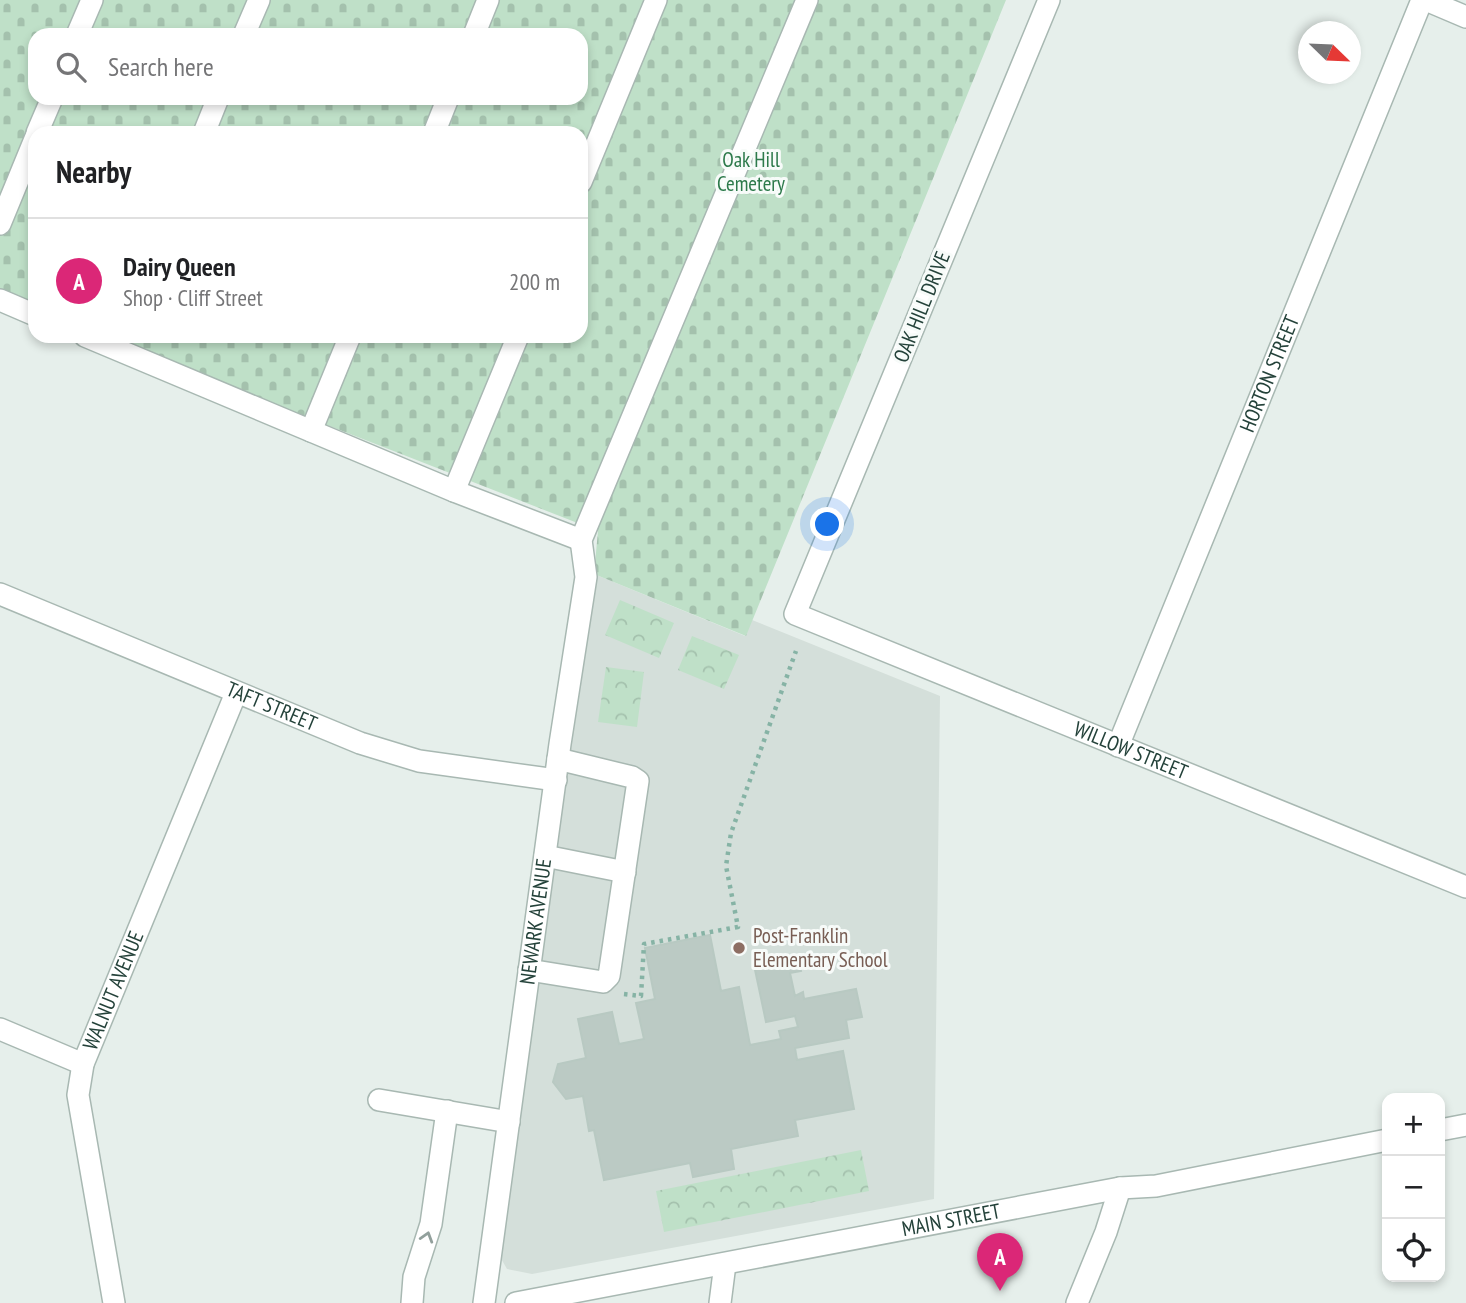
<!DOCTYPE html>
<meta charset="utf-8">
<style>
body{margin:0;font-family:"PT Sans Narrow",sans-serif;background:#f6f6f6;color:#202124}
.controls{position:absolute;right:21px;bottom:21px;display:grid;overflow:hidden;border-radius:14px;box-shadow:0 4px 10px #0003}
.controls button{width:63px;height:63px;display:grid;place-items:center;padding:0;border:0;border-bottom:2px solid #e0e0e0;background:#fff;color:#202124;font:35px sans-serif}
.compass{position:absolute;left:1298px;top:21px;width:63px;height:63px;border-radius:50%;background:#fff;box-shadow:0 4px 10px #0003;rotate:113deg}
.you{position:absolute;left:828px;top:525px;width:24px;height:24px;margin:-18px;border:5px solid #fff;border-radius:50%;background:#1a73e8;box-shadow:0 0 0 10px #1a73e833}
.badge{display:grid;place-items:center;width:46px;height:46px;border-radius:50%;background:#db2777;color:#fff;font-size:23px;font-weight:700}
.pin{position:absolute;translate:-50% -58px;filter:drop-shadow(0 2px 4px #0008)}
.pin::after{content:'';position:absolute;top:37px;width:24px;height:21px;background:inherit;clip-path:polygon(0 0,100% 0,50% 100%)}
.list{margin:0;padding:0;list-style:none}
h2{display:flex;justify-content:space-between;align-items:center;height:91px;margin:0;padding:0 28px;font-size:30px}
h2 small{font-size:23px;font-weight:400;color:#757577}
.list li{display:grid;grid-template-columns:46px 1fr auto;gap:21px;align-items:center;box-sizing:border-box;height:126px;padding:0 28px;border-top:2px solid #e0e0e0}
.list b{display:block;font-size:26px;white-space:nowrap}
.list p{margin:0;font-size:23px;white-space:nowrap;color:#757577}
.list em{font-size:23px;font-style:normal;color:#757577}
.icon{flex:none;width:38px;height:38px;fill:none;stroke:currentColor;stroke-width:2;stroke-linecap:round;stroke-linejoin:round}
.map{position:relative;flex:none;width:1466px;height:1303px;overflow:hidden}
.search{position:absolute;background:#fff;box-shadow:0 4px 10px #0003;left:28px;top:28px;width:560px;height:77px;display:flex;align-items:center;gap:18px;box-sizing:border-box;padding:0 24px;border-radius:21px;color:#757577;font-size:26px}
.panel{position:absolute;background:#fff;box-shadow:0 4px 10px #0003;left:28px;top:126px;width:560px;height:217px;border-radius:21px}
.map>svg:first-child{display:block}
.built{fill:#d4dfda}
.cemetery{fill:url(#cemetery-stones);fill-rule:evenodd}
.park{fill:url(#park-crowns)}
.building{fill:#bbcac4;stroke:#b8c9c2;stroke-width:2}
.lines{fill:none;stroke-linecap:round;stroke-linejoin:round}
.minor-casing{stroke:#a8b8b2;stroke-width:24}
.path{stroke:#86b3a5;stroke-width:4.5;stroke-dasharray:3.5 5;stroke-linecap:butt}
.minor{stroke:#fff;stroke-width:21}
.oneway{stroke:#92a09c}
.education-dot{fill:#8d6e63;stroke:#f7fbf9;stroke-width:2.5}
.labels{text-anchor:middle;stroke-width:6;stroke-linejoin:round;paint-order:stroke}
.park-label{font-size:21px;fill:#2d7a4b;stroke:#f7fbf9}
.street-label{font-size:21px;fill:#24423a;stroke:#f7fbf9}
.education-label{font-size:21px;fill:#785e54;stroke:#f7fbf9;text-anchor:start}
</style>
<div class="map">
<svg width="1466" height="1303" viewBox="0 0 1466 1303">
<defs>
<pattern id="cemetery-stones" width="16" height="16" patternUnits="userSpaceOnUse" patternTransform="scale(1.75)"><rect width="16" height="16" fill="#bfe0c8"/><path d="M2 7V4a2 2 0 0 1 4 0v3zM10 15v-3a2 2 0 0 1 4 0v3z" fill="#a4c1ad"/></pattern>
<pattern id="park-crowns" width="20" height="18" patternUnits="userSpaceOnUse" patternTransform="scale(1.75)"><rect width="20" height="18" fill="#bfe0c8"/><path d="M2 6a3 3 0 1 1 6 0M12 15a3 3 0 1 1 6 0" fill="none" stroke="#a4c1ad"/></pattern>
</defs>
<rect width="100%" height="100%" fill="#e6efeb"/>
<path class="built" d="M594,574L745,636L752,620L940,696L934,1199L532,1274L507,1269L499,1255Z"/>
<path class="cemetery" d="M0,0H1006L746,636L594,574L598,531L99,336H581V133H35V311L0,297ZM35,35H581V98H35Z"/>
<path class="park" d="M620,600L674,623L659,658L605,635Z
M692,636L739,655L724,689L678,670Z
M606,667L644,672L637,727L598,722Z
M861,1150L869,1191L664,1232L656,1191Z"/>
<path class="building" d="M710,935L721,991L739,987L750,1045L781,1039L779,1031L798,1027L795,1016L766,1022L754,965L798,956L801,971L790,973L795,996L803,992L804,999L856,989L862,1017L846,1020L849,1038L795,1048L797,1060L843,1051L854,1109L795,1120L798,1136L731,1149L734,1169L693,1177L690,1163L604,1180L594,1130L589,1131L583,1096L566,1099L553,1082L558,1064L586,1058L578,1019L612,1012L619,1044L644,1039L636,1003L655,999L645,948Z"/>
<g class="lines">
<defs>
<g id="minor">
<path id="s1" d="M1049,0L795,614L1466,887"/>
<path d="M1426,0L1466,17"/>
<path d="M77,35L92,0"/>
<path d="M244,35L259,0"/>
<path d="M474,35L488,0"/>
<path d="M37,133L52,98"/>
<path d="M204,133L218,98"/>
<path d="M434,133L448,98"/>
<path d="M581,182L656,0"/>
<path d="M0,224L35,139"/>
<path d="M0,300L35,315"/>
<path d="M85,336L454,491L581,540"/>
<path d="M311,431L350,336"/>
<path d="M454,491L518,336"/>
<path id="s2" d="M0,594L360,743L419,761L556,780"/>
<path id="s3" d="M1118,746L1422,0"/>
<path d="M545,856L625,872"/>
<path d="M529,970L603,982L609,976L638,781L632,777L558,759"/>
<path d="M0,1029L83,1064"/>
<path d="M379,1100L509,1122"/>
<path d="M1440,1130L1466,1125"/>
<path id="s4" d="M114,1303L78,1095L83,1064L236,693"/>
<path d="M412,1303L414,1277L431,1224L447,1111"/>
<path id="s5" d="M484,1303L560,744L586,577L581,540L807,0"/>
<path id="s6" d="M516,1303L1120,1188L1156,1186L1387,1140"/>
<path d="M720,1303L725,1264"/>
<path d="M1077,1303L1106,1232L1120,1188"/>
</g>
</defs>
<use href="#minor" class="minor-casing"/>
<path class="path" d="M624,994L641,996L644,944L738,927L726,866L731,833L796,651"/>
<use href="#minor" class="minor"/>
</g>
<defs><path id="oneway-chevron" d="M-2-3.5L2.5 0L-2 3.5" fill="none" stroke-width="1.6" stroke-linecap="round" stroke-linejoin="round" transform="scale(1.75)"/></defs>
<use class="oneway" href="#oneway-chevron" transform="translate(427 1237) rotate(-73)"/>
<circle class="education-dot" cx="739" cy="948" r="7"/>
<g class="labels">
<g class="park-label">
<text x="751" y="167">Oak Hill<tspan x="751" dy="24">Cemetery</tspan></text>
</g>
<g class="street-label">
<text transform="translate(922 307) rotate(-68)" y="7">OAK HILL DRIVE</text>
<text dy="7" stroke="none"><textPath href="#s3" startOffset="402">HORTON STREET</textPath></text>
<text dy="7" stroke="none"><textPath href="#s2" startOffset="294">TAFT STREET</textPath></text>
<text dy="7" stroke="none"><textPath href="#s1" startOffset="1027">WILLOW STREET</textPath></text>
<text dy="7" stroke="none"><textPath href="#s5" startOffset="385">NEWARK AVENUE</textPath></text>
<text dy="7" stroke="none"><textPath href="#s4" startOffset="322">WALNUT AVENUE</textPath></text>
<text dy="7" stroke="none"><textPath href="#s6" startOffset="443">MAIN STREET</textPath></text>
</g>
<g class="education-label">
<text x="753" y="943">Post-Franklin<tspan x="753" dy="24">Elementary School</tspan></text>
</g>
</g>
</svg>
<div class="controls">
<button>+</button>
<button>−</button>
<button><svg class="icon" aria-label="locate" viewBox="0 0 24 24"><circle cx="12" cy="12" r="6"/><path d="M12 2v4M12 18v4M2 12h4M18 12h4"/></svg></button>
</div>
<svg class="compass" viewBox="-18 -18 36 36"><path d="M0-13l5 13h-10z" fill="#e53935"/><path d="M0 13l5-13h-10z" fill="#757577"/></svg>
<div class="you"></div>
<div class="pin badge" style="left:1000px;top:1291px">A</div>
<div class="search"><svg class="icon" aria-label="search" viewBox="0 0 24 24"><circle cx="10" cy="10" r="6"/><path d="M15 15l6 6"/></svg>Search here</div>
<section class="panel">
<h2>Nearby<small></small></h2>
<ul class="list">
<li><span class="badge">A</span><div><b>Dairy Queen</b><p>Shop · Cliff Street</p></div><em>200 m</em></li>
</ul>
</section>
</div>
